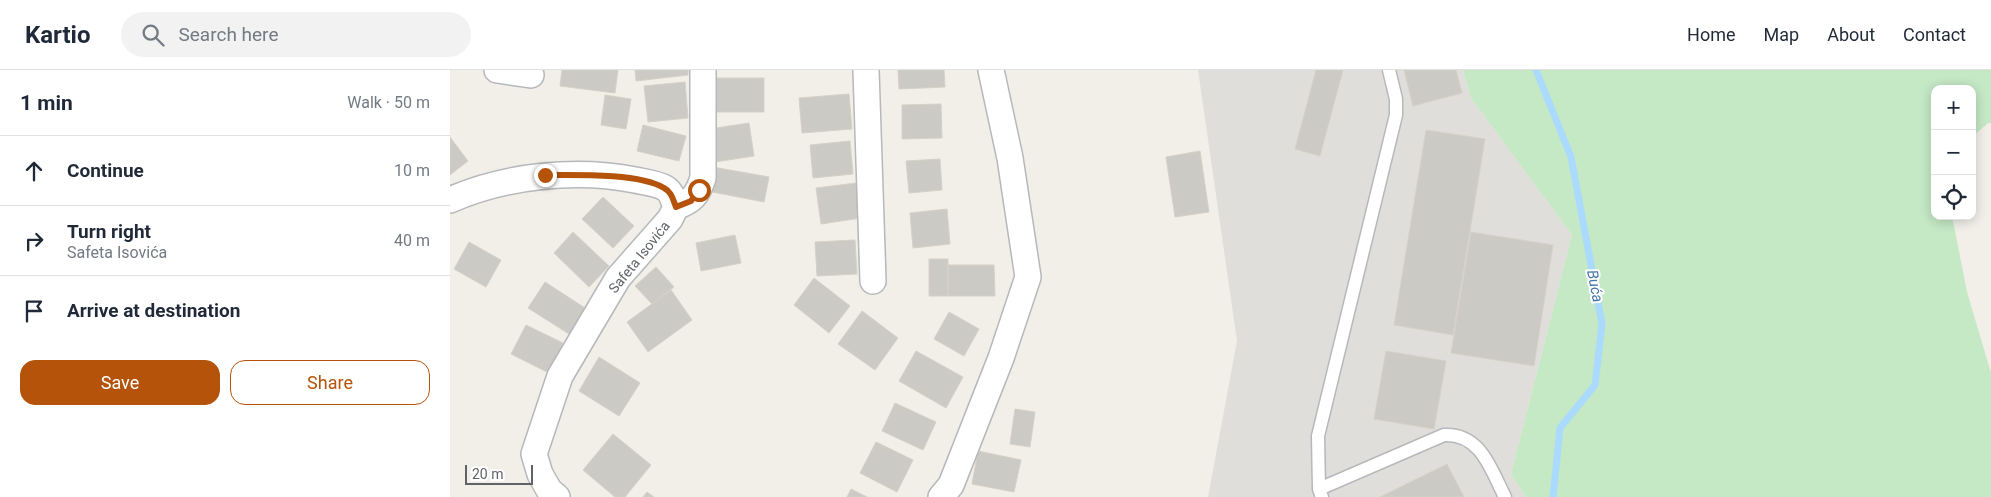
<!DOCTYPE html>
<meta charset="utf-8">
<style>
body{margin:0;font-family:Roboto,sans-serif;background:#f2f2f3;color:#1f2937}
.controls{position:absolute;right:15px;top:15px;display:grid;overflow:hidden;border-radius:10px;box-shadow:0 2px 12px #0003}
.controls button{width:45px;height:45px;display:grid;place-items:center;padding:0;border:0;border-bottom:1px solid #e0e1e3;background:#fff;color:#1f2937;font:25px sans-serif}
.scale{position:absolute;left:15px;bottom:12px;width:68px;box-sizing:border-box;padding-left:5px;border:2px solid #5f6368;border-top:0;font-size:14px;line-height:18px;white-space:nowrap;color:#5f6368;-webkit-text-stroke:4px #fff;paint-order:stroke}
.stop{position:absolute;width:15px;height:15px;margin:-11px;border:4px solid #b45309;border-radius:50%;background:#fff}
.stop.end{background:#b45309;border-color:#fff;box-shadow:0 1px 5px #0008}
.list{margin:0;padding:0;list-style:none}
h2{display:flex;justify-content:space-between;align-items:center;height:65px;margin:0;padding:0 20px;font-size:21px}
h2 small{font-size:16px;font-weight:400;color:#747a83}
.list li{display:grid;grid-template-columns:32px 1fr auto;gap:15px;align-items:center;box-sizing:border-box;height:70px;padding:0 20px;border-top:1px solid #e0e1e3}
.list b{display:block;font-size:19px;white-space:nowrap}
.list p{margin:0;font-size:16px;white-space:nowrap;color:#747a83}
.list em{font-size:16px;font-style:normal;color:#747a83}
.actions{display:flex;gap:10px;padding:15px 20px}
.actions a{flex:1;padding:11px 0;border:1px solid #b45309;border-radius:15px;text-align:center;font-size:18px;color:#b45309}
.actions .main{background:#b45309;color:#fff}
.icon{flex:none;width:28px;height:28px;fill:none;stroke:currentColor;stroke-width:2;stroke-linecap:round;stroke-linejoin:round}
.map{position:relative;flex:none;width:1541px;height:427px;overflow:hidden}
header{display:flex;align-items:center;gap:30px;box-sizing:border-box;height:70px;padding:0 25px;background:#fff;border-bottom:1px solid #e0e1e3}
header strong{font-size:24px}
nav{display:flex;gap:28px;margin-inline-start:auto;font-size:18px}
.search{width:350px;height:45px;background:#f2f2f3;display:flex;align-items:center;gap:12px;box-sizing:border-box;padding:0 18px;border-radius:28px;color:#747a83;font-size:19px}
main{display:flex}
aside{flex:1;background:#fff}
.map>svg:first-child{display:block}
.industrial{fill:#e0deda}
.green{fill:#c5e8c5}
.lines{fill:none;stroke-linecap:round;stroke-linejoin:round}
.stream{stroke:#aadaff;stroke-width:7}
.building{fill:#cccac5;stroke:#d6d1c6}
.service-casing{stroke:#b5b8bc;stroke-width:15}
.minor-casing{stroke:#b5b8bc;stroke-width:28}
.service{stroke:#fff;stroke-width:12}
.minor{stroke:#fff;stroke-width:25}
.route{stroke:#b45309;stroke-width:6}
.labels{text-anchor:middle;stroke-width:4;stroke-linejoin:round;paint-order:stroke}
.street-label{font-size:14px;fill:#5f6368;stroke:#fff}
.water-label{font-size:15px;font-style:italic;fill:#4174aa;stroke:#fff}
</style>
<header>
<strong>Kartio</strong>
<div class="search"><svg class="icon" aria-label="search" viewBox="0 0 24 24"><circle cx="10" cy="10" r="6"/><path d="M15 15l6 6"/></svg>Search here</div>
<nav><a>Home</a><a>Map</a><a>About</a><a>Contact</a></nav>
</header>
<main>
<aside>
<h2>1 min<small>Walk · 50 m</small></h2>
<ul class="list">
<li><svg class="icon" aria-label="ahead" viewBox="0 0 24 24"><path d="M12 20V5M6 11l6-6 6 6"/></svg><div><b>Continue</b></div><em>10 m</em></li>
<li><svg class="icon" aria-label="right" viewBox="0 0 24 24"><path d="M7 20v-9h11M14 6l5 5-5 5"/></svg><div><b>Turn right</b><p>Safeta Isovića</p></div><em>40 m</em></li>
<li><svg class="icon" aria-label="arrive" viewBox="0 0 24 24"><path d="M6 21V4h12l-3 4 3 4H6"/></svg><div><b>Arrive at destination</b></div></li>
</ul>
<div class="actions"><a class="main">Save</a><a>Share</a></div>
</aside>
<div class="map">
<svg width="1541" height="427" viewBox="0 0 1541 427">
<rect width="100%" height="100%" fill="#f1efe8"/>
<path class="industrial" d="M748,0H1013L1021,28L1122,165L1061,404L1076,427H758L787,271Z"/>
<path class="green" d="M1013,0H1541V53H1538L1522,67V19H1485V146H1502L1517,222L1541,303V427H1076L1061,404L1122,165L1021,28Z"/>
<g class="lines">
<path class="stream" d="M1086,0L1121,87L1152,254L1145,315L1110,358L1103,427"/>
</g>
<path class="building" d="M112,0H168L165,23L110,16Z
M185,0H238V5L186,11Z
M448,0H494L495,17L449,19Z
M866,0H893L870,86L845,79Z
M954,0H1006L1012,23L963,36Z
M256,8H314V42H256Z
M235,12L238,48L198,52L194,16Z
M399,24L402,59L352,63L349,28Z
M155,25L181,29L176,59L151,55Z
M491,34L492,68L452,69V35Z
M299,53L304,86L265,92L259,59Z
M193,55L236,66L229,91L187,81Z
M976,60L1035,69L1003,265L944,255Z
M0,67L18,91L0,105Z
M400,71L403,104L363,108L360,75Z
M750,81L759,142L725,147L716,87Z
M490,89L492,120L459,123L456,91Z
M257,96L319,107L314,132L252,120Z
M406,113L411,148L371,154L366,118Z
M153,127L184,156L163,178L132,149Z
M497,139L500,174L463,178L460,143Z
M123,162L159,196L139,217L104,183Z
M1021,162L1103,175L1084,296L1001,283Z
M285,165L291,193L251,201L246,173Z
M405,170L407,204L367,206L365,172Z
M19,172L51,190L36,217L4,199Z
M479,189H498V226H479Z
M498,195H544L545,226H498Z
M206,197L224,217L202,234L185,216Z
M364,208L400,236L379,263L344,235Z
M95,212L135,238L119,264L78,238Z
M221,220L242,250L198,282L177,252Z
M412,241L448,268L425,300L388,274Z
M499,242L529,259L514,286L484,269Z
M76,255L113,273L99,303L61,284Z
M466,281L513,307L496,338L449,311Z
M936,281L996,291L984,359L924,349Z
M149,287L190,313L169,346L129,321Z
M445,333L486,352L473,380L432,361Z
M565,339L585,342L580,377L560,374Z
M163,364L201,395L175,427H165L133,400Z
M426,372L463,390L447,422L410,403Z
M528,381L571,390L564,422L522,414Z
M997,394L1014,427H930Z
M401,419L417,427H397Z
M197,422L204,427H193Z"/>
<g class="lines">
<defs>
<path id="service" d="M869,419L994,365C1031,363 1041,400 1055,427
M872,427L869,419L868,366L946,45V29L939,0"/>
<path id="minor" d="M47,0L81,5
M416,0L423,211
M0,130C54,106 126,98 185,110C194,112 206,113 215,118C222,122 223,130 226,137L220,149L168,208L110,306L84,384L90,404L99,420L107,427
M226,137C243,130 247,126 253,108V0
M491,427L501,415L551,288L578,207L560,88L541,0"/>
</defs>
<use href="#service" class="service-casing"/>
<use href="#minor" class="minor-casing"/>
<use href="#service" class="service"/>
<use href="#minor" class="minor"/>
</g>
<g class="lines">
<path class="route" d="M95,105C125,105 189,103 214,118C222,122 223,130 226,137L241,131L249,120"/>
</g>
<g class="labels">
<g class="street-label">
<text transform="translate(189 187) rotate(-51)" y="5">Safeta Isovića</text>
</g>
<g class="water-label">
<text transform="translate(1145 216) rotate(79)" y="5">Buća</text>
</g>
</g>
</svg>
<div class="controls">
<button>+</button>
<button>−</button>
<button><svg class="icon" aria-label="locate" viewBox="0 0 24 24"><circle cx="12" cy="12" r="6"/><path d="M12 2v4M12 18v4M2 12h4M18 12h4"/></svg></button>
</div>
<div class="scale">20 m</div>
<div class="stop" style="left:249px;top:120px"></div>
<div class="stop end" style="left:95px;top:105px"></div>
</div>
</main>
